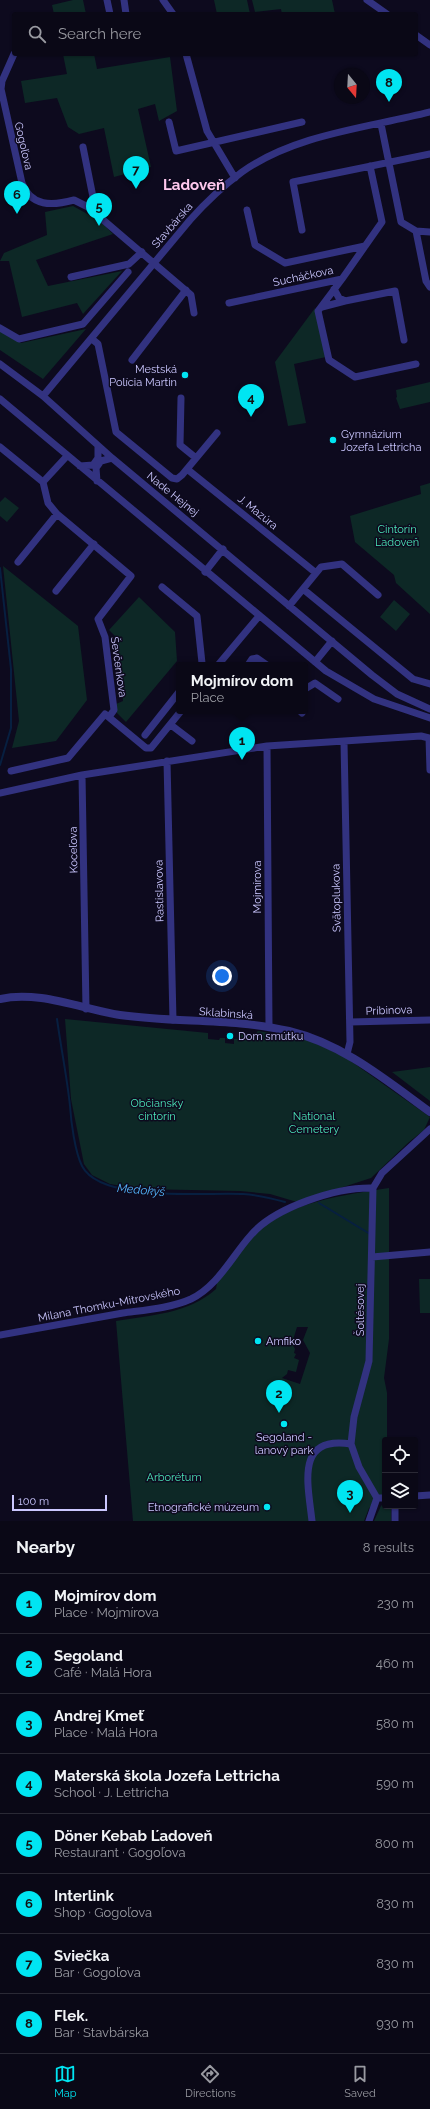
<!DOCTYPE html>
<meta charset="utf-8">
<style>
body{margin:0;font-family:Raleway,sans-serif;background:#13111f;color:#f1f3f6}
.controls{position:absolute;right:12px;bottom:12px;display:grid;overflow:hidden;border-radius:4px;box-shadow:0 1px 3px #0004}
.controls button{width:36px;height:36px;display:grid;place-items:center;padding:0;border:0;border-bottom:1px solid #2a2935;background:#0a0816;color:#f1f3f6;font:20px sans-serif}
.compass{position:absolute;left:334px;top:68px;width:36px;height:36px;border-radius:50%;background:#0a0816;box-shadow:0 1px 3px #0004;rotate:162deg}
.scale{position:absolute;left:12px;bottom:10px;width:95px;box-sizing:border-box;padding-left:4px;border:2px solid #cbc7ff;border-top:0;font-size:11px;line-height:14px;white-space:nowrap;color:#cbc7ff;-webkit-text-stroke:3px #0d0a1e;paint-order:stroke}
.you{position:absolute;left:222px;top:976px;width:14px;height:14px;margin:-10px;border:3px solid #fff;border-radius:50%;background:#1a73e8;box-shadow:0 0 0 6px #1a73e833}
.badge{display:grid;place-items:center;width:26px;height:26px;border-radius:50%;background:#00e5f2;color:#111;font-size:13px;font-weight:700}
.pin{position:absolute;translate:-50% -33px;filter:drop-shadow(0 1px 2px #0008)}
.pin::after{content:'';position:absolute;top:21px;width:14px;height:12px;background:inherit;clip-path:polygon(0 0,100% 0,50% 100%)}
.popup{position:absolute;left:176px;top:662px;width:132px;height:52px;box-sizing:border-box;display:grid;place-content:center;border-radius:4px;background:#0a0816;filter:drop-shadow(0 1px 3px #0005);font-size:13px;white-space:nowrap;color:#999aa1}
.popup b{font-size:15px;color:#f1f3f6}
.popup::after{content:'';position:absolute;left:50%;top:100%;margin-left:-8px;border:8px solid transparent;border-top-color:#0a0816}
.list{margin:0;padding:0;list-style:none}
h2{display:flex;justify-content:space-between;align-items:center;height:52px;margin:0;padding:0 16px;font-size:17px}
h2 small{font-size:13px;font-weight:400;color:#999aa1}
.list li{display:grid;grid-template-columns:26px 1fr auto;gap:12px;align-items:center;box-sizing:border-box;height:60px;padding:0 16px;border-top:1px solid #2a2935}
.list b{display:block;font-size:15px;white-space:nowrap}
.list p{margin:0;font-size:13px;white-space:nowrap;color:#999aa1}
.list em{font-size:13px;font-style:normal;color:#999aa1}
.icon{flex:none;width:22px;height:22px;fill:none;stroke:currentColor;stroke-width:2;stroke-linecap:round;stroke-linejoin:round}
.map{position:relative;flex:none;width:430px;height:1521px;overflow:hidden}
.search{position:absolute;background:#0a0816;box-shadow:0 1px 3px #0004;left:12px;right:12px;top:12px;height:44px;display:flex;align-items:center;gap:10px;box-sizing:border-box;padding:0 14px;border-radius:4px;color:#999aa1;font-size:15px}
.sheet{height:532px;background:#0a0816}
nav{display:flex;justify-content:space-around;align-items:center;box-sizing:border-box;height:56px;border-top:1px solid #2a2935;background:#0a0816;font-size:11px;color:#999aa1}
nav a{display:grid;justify-items:center;gap:2px}
nav .on{color:#00e5f2}
.map>svg:first-child{display:block}
.green{fill:#0d2826;fill-rule:evenodd}
.lines{fill:none;stroke-linecap:round;stroke-linejoin:round}
.stream{stroke:#071f40;stroke-width:2}
.minor{stroke:#323280;stroke-width:7}
.tertiary{stroke:#323280;stroke-width:8}
.poi-dot{fill:#00e5f2;stroke:#0d0a1e;stroke-width:1.5}
.labels{text-anchor:middle;stroke-width:3;stroke-linejoin:round;paint-order:stroke}
.street-label{font-size:11px;fill:#cbc7ff;stroke:#0d0a1e}
.poi-label{font-size:11px;fill:#cbc7ff;stroke:#0d0a1e;text-anchor:start}
.park-label{font-size:11px;fill:#4be7b8;stroke:#0d0a1e}
.water-label{font-size:12px;font-style:italic;fill:#55b8ff;stroke:#0d0a1e}
.district-label{font-size:15px;font-weight:bold;fill:#ffc9ee;stroke:#0d0a1e}
</style>
<div class="map">
<svg width="430" height="1521" viewBox="0 0 430 1521">
<rect width="100%" height="100%" fill="#0d0a1e"/>
<path class="green" d="M73,0H83L86,14H54L52,5Z
M214,0H247L250,14H217Z
M252,0H332L335,14H282L281,9L255,12Z
M63,54H94L97,69L170,57L177,111L159,121L155,104L138,109L151,167L114,177L104,128L79,134L68,127L57,98L25,103L21,81L67,74Z
M73,206L100,221L113,234L36,260L48,286L122,271L83,314L77,303L22,317L9,261H0L4,253L47,235L45,212Z
M315,308L326,357L294,364L306,423L288,426L275,362Z
M86,329L43,379L0,350V331L21,343Z
M430,382V402L400,409L396,398L397,397L396,390Z
M430,483V614L396,583L394,575L355,542L350,516L421,494L420,486Z
M5,497L19,508L7,522L0,516V502Z
M3,566L78,626L87,700L56,741L12,748L19,721Z
M139,597L175,632L177,661L126,722L117,713L116,704L123,701L117,638L109,630Z
M394,600L410,614L396,631L380,617Z
M65,1019L208,1033V1039L219,1040L220,1038H225V1043L234,1044V1039H240V1033L255,1034L258,1031L306,1039L345,1057L430,1117L424,1130L409,1142L371,1178L297,1202L270,1194L240,1191L141,1189L110,1184L92,1175L84,1164L71,1099Z
M430,1067V1101L392,1072Z
M389,1188V1339L384,1378L387,1393V1440H385V1497L369,1508L364,1521H133L116,1321C151,1315 188,1314 216,1289L217,1283C230,1267 241,1249 255,1235C288,1201 345,1195 389,1188ZM297,1327H308L303,1340L310,1353L300,1384L282,1378L287,1374L288,1370L296,1372L299,1360L294,1358L296,1354L294,1353L295,1349L292,1343Z
M419,1279H430V1313H420Z
M385,1502V1506H391V1521H374L381,1506Z"/>
<g class="lines">
<path class="stream" d="M0,568L11,669V728L0,765
M57,1019C61,1048 67,1077 70,1106C71,1122 75,1152 82,1166C101,1203 205,1192 243,1194C258,1195 271,1198 285,1202
M319,1203L370,1234"/>
<path class="minor" d="M107,0L110,14
M124,0L126,14
M163,0L173,14
M367,0L387,14
M416,35L430,45
M14,54L2,81L1,89L22,183C31,207 52,206 74,200L88,207L191,295L194,313
M186,54L207,131L235,178
M169,122L176,151L302,122
M381,124L401,222L416,231L426,281L430,287
M83,147L95,207L94,212
M247,210L255,245L285,263L365,246
M302,230L293,182L430,154
M416,231L430,232
M71,277L129,264L142,252
M342,279L318,311L329,360L355,377L416,364
M334,289L339,298L345,301L395,291L404,340
M229,303L342,279L382,222L370,166
M322,307L345,301
M0,328L19,339L83,324L128,272
M92,339L98,344L116,432L172,478L177,479L182,475L217,433
M132,360L186,290
M0,364L43,396L112,458L372,675L397,694L430,709
M43,396L190,220C206,202 223,186 242,172C296,134 367,128 430,112
M181,398L180,445L196,458
M0,399L326,671L374,699L430,718
M0,447L43,482L48,503L57,514L131,576L98,619L105,637L114,710L109,717
M80,466L93,465L98,458V446
M187,469L316,573
M97,481L96,468L101,461L112,458
M43,482L67,456
M18,562L57,514
M205,572L223,549
M162,587L197,616L202,663L200,665
M303,589L413,679L430,684
M56,591L94,544
M289,606L321,567L342,564L378,595
M315,662L332,641
M218,665L259,616
M248,665L252,659L257,658L267,665
M305,689L315,683L338,699
M300,711L302,713
M171,725L192,741
M145,735L179,692
M344,742L350,1042L347,1054
M267,746L269,1027
M167,761L173,1020
M11,771L68,758L105,714L146,748H151L181,711
M82,775L267,746L421,736L429,738L430,770
M0,793L82,775L86,1009
M350,1022L430,1020
M372,1257L430,1252
M0,1335C41,1328 82,1320 123,1313C145,1310 171,1308 191,1299C218,1286 232,1256 251,1235C275,1207 337,1187 373,1188
M415,1496L430,1495
M385,1498H377L359,1467L351,1444L354,1417L369,1361L373,1188L382,1173L430,1129
M312,1521C308,1484 295,1435 351,1444
M369,1521L377,1498
M395,1521V1506"/>
<path class="tertiary" d="M0,999C38,990 82,1009 120,1015C176,1023 234,1018 289,1031C343,1044 386,1080 430,1112"/>
</g>
<g class="poi-dot">
<circle cx="185" cy="375" r="4"/>
<circle cx="333" cy="440" r="4"/>
<circle cx="230" cy="1036" r="4"/>
<circle cx="258" cy="1341" r="4"/>
<circle cx="284" cy="1424" r="4"/>
<circle cx="267" cy="1507" r="4"/>
</g>
<g class="labels">
<g class="street-label">
<text transform="translate(24 146) rotate(77)" y="4">Gogoľova</text>
<text transform="translate(172 225) rotate(-49)" y="4">Stavbárska</text>
<text transform="translate(303 276) rotate(-12)" y="4">Sucháčkova</text>
<text transform="translate(173 494) rotate(39)" y="4">Nade Hejnej</text>
<text transform="translate(258 512) rotate(39)" y="4">J. Mazúra</text>
<text transform="translate(119 667) rotate(82)" y="4">Ševčenkova</text>
<text transform="translate(73 850) rotate(-91)" y="4">Koceľova</text>
<text transform="translate(257 887) rotate(-90)" y="4">Mojmírova</text>
<text transform="translate(159 891) rotate(-91)" y="4">Rastislavova</text>
<text transform="translate(336 898) rotate(-91)" y="4">Svätoplukova</text>
<text transform="translate(389 1010) rotate(-2)" y="4">Pribinova</text>
<text transform="translate(226 1013) rotate(4)" y="4">Sklabinská</text>
<text transform="translate(109 1304) rotate(-11)" y="4">Milana Thomku-Mitrovského</text>
<text transform="translate(360 1310) rotate(-90)" y="4">Šoltésovej</text>
</g>
<g class="poi-label">
<text x="177" y="373" text-anchor="end">Mestská<tspan x="177" dy="13">Polícia Martin</tspan></text>
<text x="341" y="438">Gymnázium<tspan x="341" dy="13">Jozefa Lettricha</tspan></text>
<text x="238" y="1040">Dom smútku</text>
<text x="266" y="1345">Amfiko</text>
<text x="284" y="1441" text-anchor="middle">Segoland -<tspan x="284" dy="13">lanový park</tspan></text>
<text x="259" y="1511" text-anchor="end">Etnografické múzeum</text>
</g>
<g class="park-label">
<text x="397" y="533">Cintorín<tspan x="397" dy="13">Ľadoveň</tspan></text>
<text x="157" y="1107">Občiansky<tspan x="157" dy="13">cintorín</tspan></text>
<text x="314" y="1120">National<tspan x="314" dy="13">Cemetery</tspan></text>
<text x="174" y="1481">Arborétum</text>
</g>
<g class="water-label">
<text transform="translate(141 1190) rotate(5)" y="4">Medokýš</text>
</g>
<g class="district-label">
<text x="194" y="190">Ľadoveň</text>
</g>
</g>
</svg>
<div class="controls">
<button><svg class="icon" aria-label="locate" viewBox="0 0 24 24"><circle cx="12" cy="12" r="6"/><path d="M12 2v4M12 18v4M2 12h4M18 12h4"/></svg></button>
<button><svg class="icon" aria-label="layers" viewBox="0 0 24 24"><path d="M12 4l9 5-9 5-9-5zM3 14l9 5 9-5"/></svg></button>
</div>
<svg class="compass" viewBox="-18 -18 36 36"><path d="M0-13l5 13h-10z" fill="#e53935"/><path d="M0 13l5-13h-10z" fill="#999aa1"/></svg>
<div class="scale">100 m</div>
<div class="you"></div>
<div class="pin badge" style="left:242px;top:760px">1</div>
<div class="popup"><b>Mojmírov dom</b>Place</div>
<div class="pin badge" style="left:279px;top:1413px">2</div>
<div class="pin badge" style="left:350px;top:1513px">3</div>
<div class="pin badge" style="left:251px;top:417px">4</div>
<div class="pin badge" style="left:99px;top:226px">5</div>
<div class="pin badge" style="left:17px;top:214px">6</div>
<div class="pin badge" style="left:136px;top:189px">7</div>
<div class="pin badge" style="left:389px;top:102px">8</div>
<div class="search"><svg class="icon" aria-label="search" viewBox="0 0 24 24"><circle cx="10" cy="10" r="6"/><path d="M15 15l6 6"/></svg>Search here</div>
</div>
<section class="sheet">
<h2>Nearby<small>8 results</small></h2>
<ul class="list">
<li><span class="badge">1</span><div><b>Mojmírov dom</b><p>Place · Mojmírova</p></div><em>230 m</em></li>
<li><span class="badge">2</span><div><b>Segoland</b><p>Café · Malá Hora</p></div><em>460 m</em></li>
<li><span class="badge">3</span><div><b>Andrej Kmeť</b><p>Place · Malá Hora</p></div><em>580 m</em></li>
<li><span class="badge">4</span><div><b>Materská škola Jozefa Lettricha</b><p>School · J. Lettricha</p></div><em>590 m</em></li>
<li><span class="badge">5</span><div><b>Döner Kebab Ľadoveň</b><p>Restaurant · Gogoľova</p></div><em>800 m</em></li>
<li><span class="badge">6</span><div><b>Interlink</b><p>Shop · Gogoľova</p></div><em>830 m</em></li>
<li><span class="badge">7</span><div><b>Sviečka</b><p>Bar · Gogoľova</p></div><em>830 m</em></li>
<li><span class="badge">8</span><div><b>Flek.</b><p>Bar · Stavbárska</p></div><em>930 m</em></li>
</ul>
</section>
<nav>
<a class="on"><svg class="icon" aria-label="map" viewBox="0 0 24 24"><path d="M3 6l6-2 6 2 6-2v14l-6 2-6-2-6 2zM9 4v14M15 6v14"/></svg>Map</a>
<a><svg class="icon" aria-label="directions" viewBox="0 0 24 24"><path d="M12 3l9 9-9 9-9-9zM9 14v-3h6M13 9l2 2-2 2"/></svg>Directions</a>
<a><svg class="icon" aria-label="saved" viewBox="0 0 24 24"><path d="M7 4h10v16l-5-4-5 4z"/></svg>Saved</a>
</nav>
